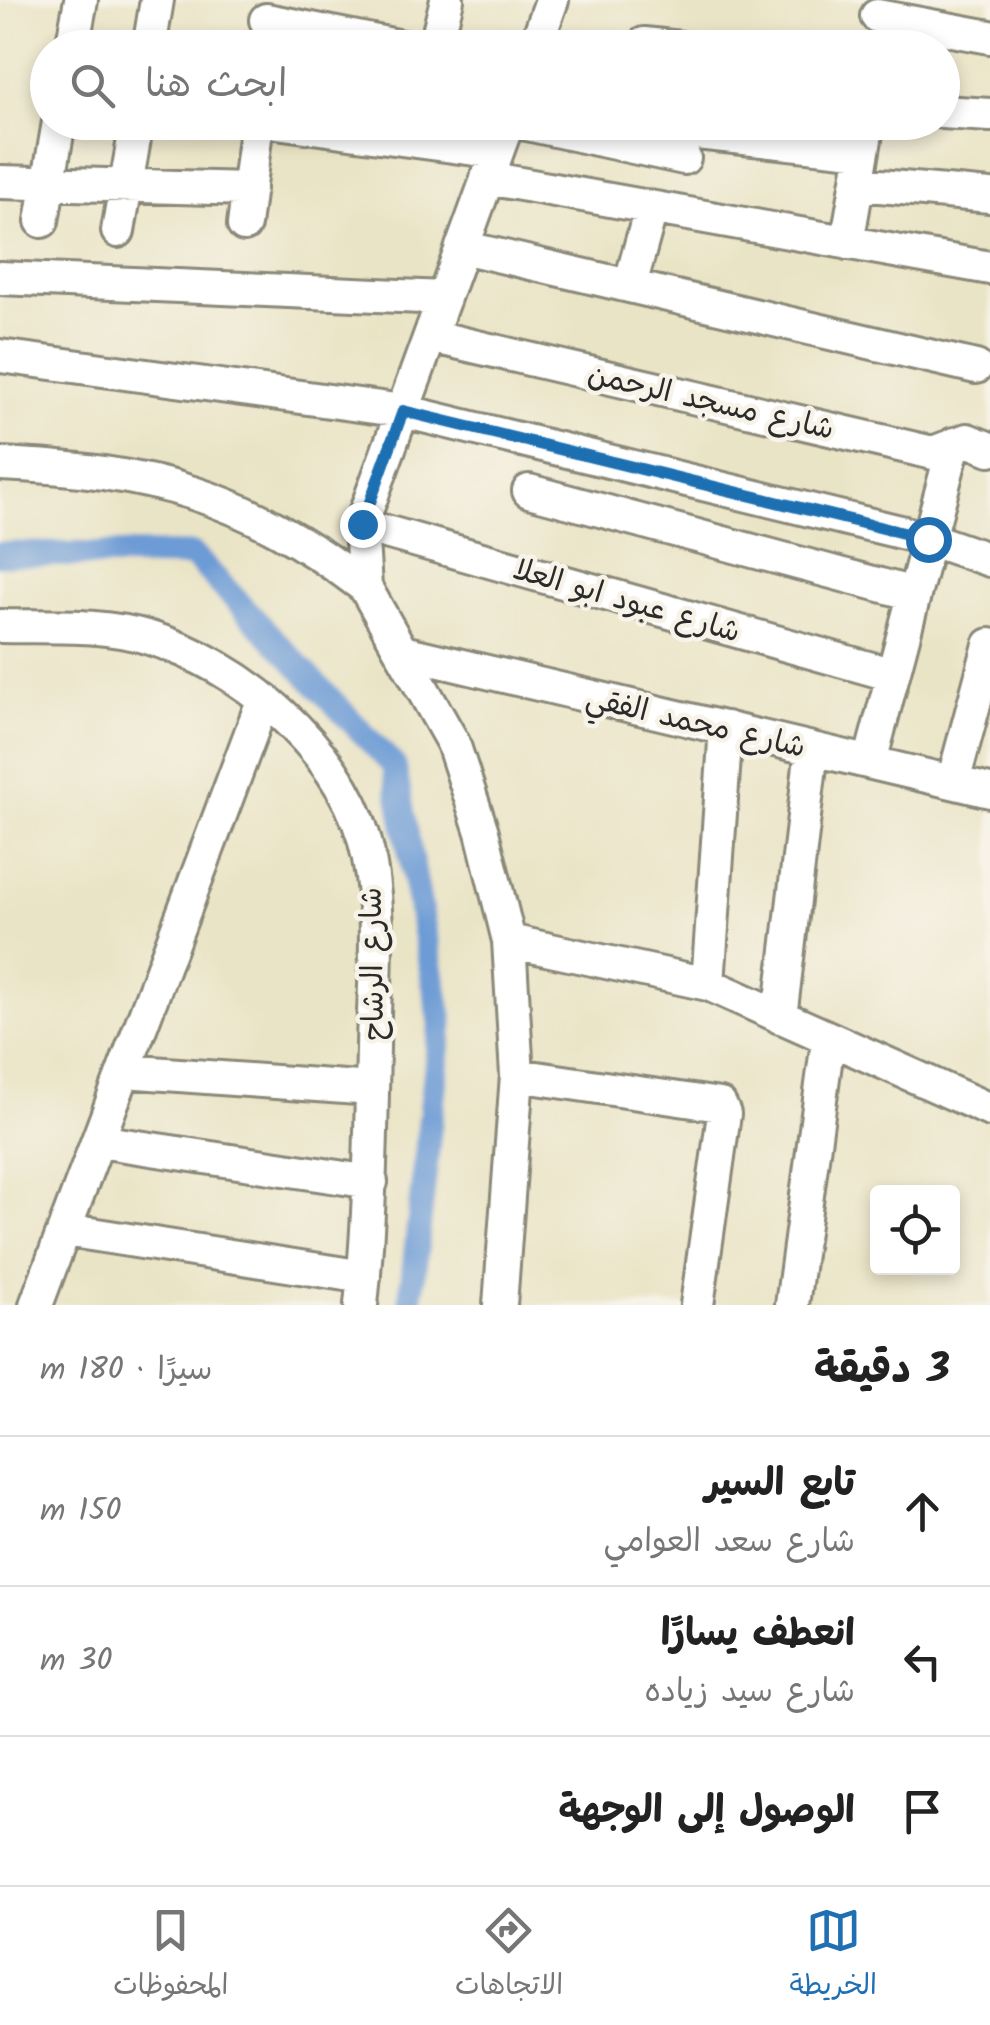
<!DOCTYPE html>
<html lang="ar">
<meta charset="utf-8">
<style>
body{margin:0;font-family:Kalam,"Playpen Sans Arabic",sans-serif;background:#f2f2f2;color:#222;direction:rtl}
.controls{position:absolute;right:30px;bottom:30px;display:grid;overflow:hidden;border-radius:10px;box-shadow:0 5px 15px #0003}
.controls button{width:90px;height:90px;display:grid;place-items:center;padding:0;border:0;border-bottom:2px solid #e0e0e0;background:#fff;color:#222;font:50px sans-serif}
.stop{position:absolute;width:30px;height:30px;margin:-22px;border:8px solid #1f6fb2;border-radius:50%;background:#fff}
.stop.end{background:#1f6fb2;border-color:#fff;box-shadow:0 2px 10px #0008}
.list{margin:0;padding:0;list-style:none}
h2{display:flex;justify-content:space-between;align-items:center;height:130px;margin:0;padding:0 40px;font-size:42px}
h2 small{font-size:32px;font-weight:400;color:#767676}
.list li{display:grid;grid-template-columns:65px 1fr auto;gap:30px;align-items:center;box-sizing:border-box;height:150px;padding:0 40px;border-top:2px solid #e0e0e0}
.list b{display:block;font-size:38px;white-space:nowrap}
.list p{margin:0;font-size:32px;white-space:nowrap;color:#767676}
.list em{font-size:32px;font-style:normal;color:#767676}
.icon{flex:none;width:55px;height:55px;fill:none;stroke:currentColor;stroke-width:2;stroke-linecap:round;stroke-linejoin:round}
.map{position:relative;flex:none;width:990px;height:1305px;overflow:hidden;direction:ltr}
.search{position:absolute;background:#fff;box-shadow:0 5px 15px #0003;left:30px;right:30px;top:30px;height:110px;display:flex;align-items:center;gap:25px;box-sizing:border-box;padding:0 35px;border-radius:55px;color:#767676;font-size:38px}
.sheet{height:580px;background:#fff}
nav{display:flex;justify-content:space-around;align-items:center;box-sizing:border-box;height:140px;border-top:2px solid #e0e0e0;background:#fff;font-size:28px;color:#767676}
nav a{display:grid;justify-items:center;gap:5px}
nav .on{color:#1f6fb2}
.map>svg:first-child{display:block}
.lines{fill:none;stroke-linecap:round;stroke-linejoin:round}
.canal{stroke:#6d9bd5;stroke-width:25}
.minor-casing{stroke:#8a8878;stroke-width:38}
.minor{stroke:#fff;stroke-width:32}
.route{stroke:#1f6fb2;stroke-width:12}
.labels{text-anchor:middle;stroke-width:9;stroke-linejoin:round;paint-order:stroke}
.street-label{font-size:30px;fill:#2b2b2b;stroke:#f7f3e8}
</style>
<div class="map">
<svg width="990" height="1305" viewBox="0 0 990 1305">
<rect width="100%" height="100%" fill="#f7f3e8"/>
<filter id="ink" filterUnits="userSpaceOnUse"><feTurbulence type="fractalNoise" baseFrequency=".01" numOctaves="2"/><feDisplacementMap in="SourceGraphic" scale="20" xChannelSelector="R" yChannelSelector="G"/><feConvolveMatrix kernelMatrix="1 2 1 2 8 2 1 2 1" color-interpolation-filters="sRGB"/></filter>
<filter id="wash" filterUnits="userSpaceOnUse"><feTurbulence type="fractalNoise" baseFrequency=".0048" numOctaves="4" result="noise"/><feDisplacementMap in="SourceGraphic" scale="40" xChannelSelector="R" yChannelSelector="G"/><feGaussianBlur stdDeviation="2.25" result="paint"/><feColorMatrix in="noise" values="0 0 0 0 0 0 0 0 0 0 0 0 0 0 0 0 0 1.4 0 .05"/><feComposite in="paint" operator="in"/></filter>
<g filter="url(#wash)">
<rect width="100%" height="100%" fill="#eae4c6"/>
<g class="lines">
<path class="canal" d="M0,554L193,555L394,766L441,1022L410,1305"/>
</g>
</g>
<g filter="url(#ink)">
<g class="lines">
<defs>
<path id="minor" d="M877,16L990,37
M266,20L407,48
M644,44L681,48
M72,48L81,0
M149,48L157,0
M435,48L447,0
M535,48L552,0
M942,112L990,115
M276,122L497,152
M518,122L684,158
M678,131L863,151
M487,178L990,268
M0,182L249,189
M858,184L990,196
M42,221L59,122
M244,225L257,122
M118,231L137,122
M847,243L868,122
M462,247L976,367
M0,278L444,298
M630,285L651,209
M430,336L933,453L967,440L990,449
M0,356L403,411L929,539L990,560
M0,464C153,471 242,494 365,587
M529,491L914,594
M361,525L893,675
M0,626C50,627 102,623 150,638C241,665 337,746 364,838C383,905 374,979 373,1048C371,1134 370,1219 361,1305
M403,652L990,791
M870,762L954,444
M953,782L990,645
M509,941L708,984L990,1110
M708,984L726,728
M780,1017L812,749
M124,1071L372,1089
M517,1075L720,1105L724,1114L697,1305
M98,1141L371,1182
M65,1230L364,1277
M36,1305L263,701
M500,1305L517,1075L509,941L482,832L453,743L365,587L361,525L508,122
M792,1305L828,1041"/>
</defs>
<use href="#minor" class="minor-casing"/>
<use href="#minor" class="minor"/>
</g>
</g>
<g class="lines" filter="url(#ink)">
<path class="route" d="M362,524L403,411L928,539"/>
</g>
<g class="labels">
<g class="street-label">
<text transform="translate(711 401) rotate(13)" y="10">شارع مسجد الرحمن</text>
<text transform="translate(627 600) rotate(16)" y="10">شارع عبود ابو العلا</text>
<text transform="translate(696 722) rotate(13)" y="10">شارع محمد الفقي</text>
<text transform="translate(372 964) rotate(-91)" y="10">شارع الرشاح</text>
</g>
</g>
</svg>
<div class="controls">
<button><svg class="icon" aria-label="locate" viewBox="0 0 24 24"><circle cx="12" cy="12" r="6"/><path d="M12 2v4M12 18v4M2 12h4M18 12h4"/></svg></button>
</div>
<div class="stop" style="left:928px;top:539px"></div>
<div class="stop end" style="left:362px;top:524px"></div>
<div class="search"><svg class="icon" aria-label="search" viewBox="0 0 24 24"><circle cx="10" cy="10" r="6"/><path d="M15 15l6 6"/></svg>ابحث هنا</div>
</div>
<section class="sheet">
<h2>3 دقيقة<small>سيرًا · 180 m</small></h2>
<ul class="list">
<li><svg class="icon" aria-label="ahead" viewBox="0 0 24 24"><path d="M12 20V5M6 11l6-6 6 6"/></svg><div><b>تابع السير</b><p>شارع سعد العوامي</p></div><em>150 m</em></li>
<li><svg class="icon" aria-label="left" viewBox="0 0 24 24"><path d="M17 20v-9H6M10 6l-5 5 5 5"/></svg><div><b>انعطف يسارًا</b><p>شارع سيد زياده</p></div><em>30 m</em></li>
<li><svg class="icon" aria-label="arrive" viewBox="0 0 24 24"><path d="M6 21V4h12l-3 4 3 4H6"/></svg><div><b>الوصول إلى الوجهة</b></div></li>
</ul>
</section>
<nav>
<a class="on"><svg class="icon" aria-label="map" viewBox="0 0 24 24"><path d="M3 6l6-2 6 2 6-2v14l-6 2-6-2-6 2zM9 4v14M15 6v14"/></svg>الخريطة</a>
<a><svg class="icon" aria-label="directions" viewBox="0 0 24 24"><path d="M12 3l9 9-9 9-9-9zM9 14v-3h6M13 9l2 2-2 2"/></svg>الاتجاهات</a>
<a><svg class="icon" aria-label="saved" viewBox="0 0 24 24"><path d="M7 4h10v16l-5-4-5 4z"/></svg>المحفوظات</a>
</nav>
